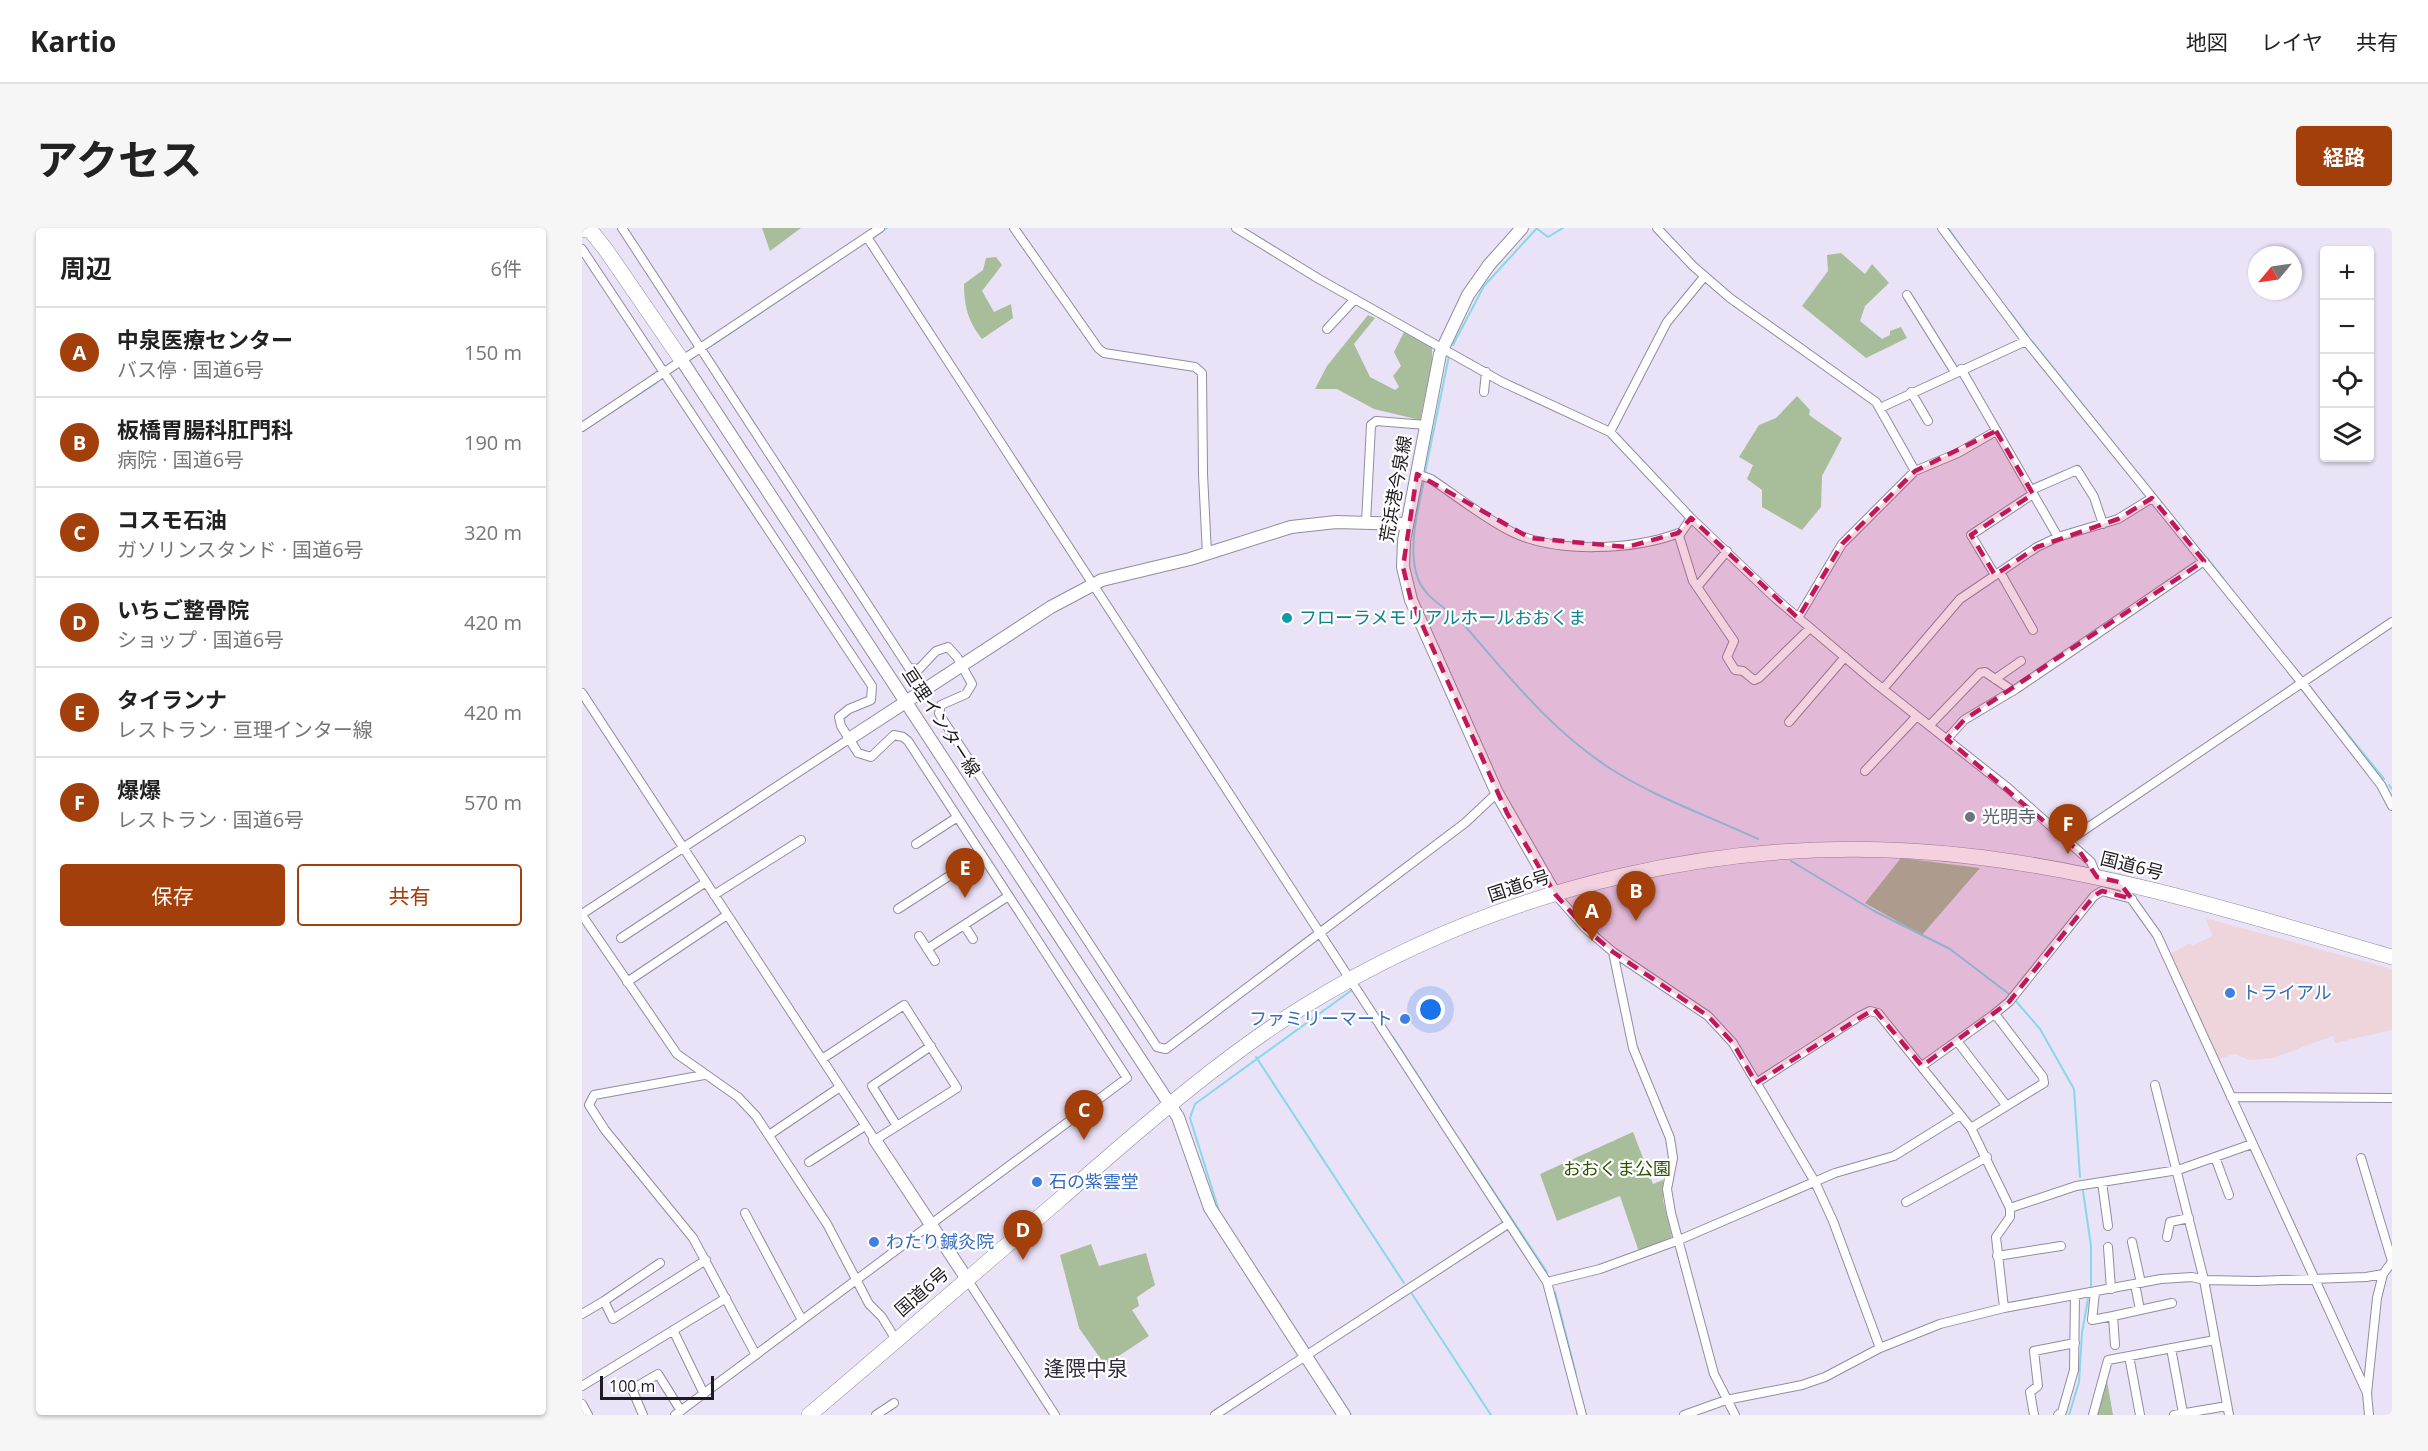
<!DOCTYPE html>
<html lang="ja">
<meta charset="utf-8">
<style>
body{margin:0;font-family:"Open Sans","Noto Sans JP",sans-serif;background:#f6f6f6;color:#222}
.controls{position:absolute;right:18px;top:18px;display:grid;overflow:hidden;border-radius:6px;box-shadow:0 2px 4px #0004}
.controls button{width:54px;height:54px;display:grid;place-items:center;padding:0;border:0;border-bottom:2px solid #e0e0e0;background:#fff;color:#222;font:30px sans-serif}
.compass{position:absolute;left:1666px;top:18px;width:54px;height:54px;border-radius:50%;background:#fff;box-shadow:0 2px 4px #0004;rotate:241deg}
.scale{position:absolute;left:18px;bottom:15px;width:114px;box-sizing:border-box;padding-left:6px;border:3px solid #1d1a21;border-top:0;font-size:16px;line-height:21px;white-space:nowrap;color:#1d1a21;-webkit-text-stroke:4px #fff;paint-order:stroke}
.you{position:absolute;left:849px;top:782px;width:21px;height:21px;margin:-15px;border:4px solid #fff;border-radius:50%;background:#1a73e8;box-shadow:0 0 0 9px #1a73e833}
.badge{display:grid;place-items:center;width:39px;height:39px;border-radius:50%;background:#a33f0a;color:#fff;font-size:20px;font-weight:700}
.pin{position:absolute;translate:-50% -50px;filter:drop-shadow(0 2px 3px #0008)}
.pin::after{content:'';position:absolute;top:32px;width:21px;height:18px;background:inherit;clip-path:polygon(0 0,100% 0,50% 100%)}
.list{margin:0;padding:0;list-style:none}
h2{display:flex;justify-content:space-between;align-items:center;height:78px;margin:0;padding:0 24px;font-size:26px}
h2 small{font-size:20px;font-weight:400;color:#767676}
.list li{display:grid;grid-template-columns:39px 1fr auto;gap:18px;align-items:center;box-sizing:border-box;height:90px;padding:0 24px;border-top:2px solid #e0e0e0}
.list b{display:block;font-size:22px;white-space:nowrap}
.list p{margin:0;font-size:20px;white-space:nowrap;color:#767676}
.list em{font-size:20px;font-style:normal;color:#767676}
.actions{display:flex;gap:12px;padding:18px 24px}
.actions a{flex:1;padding:14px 0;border:2px solid #a33f0a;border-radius:6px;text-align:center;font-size:21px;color:#a33f0a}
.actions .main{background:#a33f0a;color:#fff}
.icon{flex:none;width:33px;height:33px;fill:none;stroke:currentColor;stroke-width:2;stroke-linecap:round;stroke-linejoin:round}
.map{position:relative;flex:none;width:1810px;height:1187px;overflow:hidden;border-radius:6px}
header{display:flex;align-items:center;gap:36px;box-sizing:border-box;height:84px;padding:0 30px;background:#fff;border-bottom:2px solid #e0e0e0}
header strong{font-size:28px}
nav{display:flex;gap:33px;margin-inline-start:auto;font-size:21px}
.intro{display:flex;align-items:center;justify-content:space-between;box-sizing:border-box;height:144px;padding:0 36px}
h1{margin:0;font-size:42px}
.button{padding:15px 27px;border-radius:6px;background:#a33f0a;color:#fff;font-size:21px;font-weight:700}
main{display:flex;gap:36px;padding:0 36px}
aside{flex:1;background:#fff;border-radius:6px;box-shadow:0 2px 4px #0004}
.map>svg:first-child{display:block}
.commercial{fill:#eed5dc}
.green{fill:#a8bd9a}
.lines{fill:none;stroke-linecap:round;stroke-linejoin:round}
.stream{stroke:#88d8ea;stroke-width:2}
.street-casing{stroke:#938c9f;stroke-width:10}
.secondary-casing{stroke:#938c9f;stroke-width:14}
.highway-casing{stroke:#938c9f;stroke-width:16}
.street{stroke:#fff;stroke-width:8}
.secondary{stroke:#fff;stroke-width:12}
.highway{stroke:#fff;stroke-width:15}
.marked{fill:#c2185b;fill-opacity:0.2;stroke:#c2185b;stroke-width:4.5;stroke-dasharray:12 8;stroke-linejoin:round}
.culture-dot{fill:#0f9aa8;stroke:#fff;stroke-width:2}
.worship-dot{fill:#6b7280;stroke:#fff;stroke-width:2}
.shop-dot{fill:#3f7fe0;stroke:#fff;stroke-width:2}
.labels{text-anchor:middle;stroke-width:4.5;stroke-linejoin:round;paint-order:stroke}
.street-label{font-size:18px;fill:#1d1a21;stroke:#fff}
.culture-label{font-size:18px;fill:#0d838f;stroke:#fff;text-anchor:start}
.worship-label{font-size:18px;fill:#5b616d;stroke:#fff;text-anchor:start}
.shop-label{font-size:18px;fill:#366cbe;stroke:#fff;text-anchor:start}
.park-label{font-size:18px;fill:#2e5300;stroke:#fff}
.quarter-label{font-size:21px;fill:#332d3d;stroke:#fff}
</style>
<header>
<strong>Kartio</strong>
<nav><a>地図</a><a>レイヤ</a><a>共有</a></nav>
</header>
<div class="intro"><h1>アクセス</h1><a class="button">経路</a></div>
<main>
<aside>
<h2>周辺<small>6件</small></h2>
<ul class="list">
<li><span class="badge">A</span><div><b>中泉医療センター</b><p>バス停 · 国道6号</p></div><em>150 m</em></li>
<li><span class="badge">B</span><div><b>板橋胃腸科肛門科</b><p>病院 · 国道6号</p></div><em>190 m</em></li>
<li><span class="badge">C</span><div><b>コスモ石油</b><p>ガソリンスタンド · 国道6号</p></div><em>320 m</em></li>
<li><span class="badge">D</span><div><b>いちご整骨院</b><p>ショップ · 国道6号</p></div><em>420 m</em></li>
<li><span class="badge">E</span><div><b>タイランナ</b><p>レストラン · 亘理インター線</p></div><em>420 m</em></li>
<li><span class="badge">F</span><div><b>爆爆</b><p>レストラン · 国道6号</p></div><em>570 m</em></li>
</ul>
<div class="actions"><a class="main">保存</a><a>共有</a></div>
</aside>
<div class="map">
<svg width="1810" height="1187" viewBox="0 0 1810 1187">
<rect width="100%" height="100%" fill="#eae2f7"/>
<path class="commercial" d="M1623,690L1810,741V802L1753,815L1751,808L1691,830L1667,832L1653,826L1636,831L1588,726L1608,715L1610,718L1631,708Z"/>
<path class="green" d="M180,0H219L188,23Z
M1259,25L1283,46L1290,36L1307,55L1283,78L1278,93L1300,111L1308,107V103L1319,99L1325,110L1284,130L1220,78L1246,43L1245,27Z
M414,29L420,37L400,63L412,84L429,76L431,90L400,111C386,93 382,78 382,56L401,42L404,30Z
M786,87L793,90L772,116L788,149L813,162L817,159L811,148L819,138L812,124L822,104L850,120V134L838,192L792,181L755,161H733L745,138Z
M1215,168L1228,182L1227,187L1260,210L1240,248L1239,279L1220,302L1180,279V262L1165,251L1171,237L1157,229L1177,197L1194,190Z
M1319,630L1398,640L1340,707L1283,675Z
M1051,904L1071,956L1081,952V972L1090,1009L1057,1024L1038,968L975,993L958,946Z
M509,1016L517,1038L564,1025L573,1057L555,1069L557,1078L550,1082L567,1108L523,1137L497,1100L478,1027Z
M1525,1153L1531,1187H1514L1523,1154Z"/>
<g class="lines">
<path class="stream" d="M954,0L966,9L981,0
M1366,0L1380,20
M299,4L305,0
M1428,84L1446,108
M1450,113L1565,257
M132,116L247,39
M871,117L902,58L955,0
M30,184L74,155
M843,245L867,128
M842,252C836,283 825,320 836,351C845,373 868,381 883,398C928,450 970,503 1029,541C1074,570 1127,588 1176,611
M1626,331L1641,350
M1738,472L1802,551
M1807,557L1810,561
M1209,633L1292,683L1368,721L1427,766
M1433,772L1458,801L1492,861L1498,949
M811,809L874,907
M674,829L822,1055
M881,917L965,1044
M1501,963L1509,1018V1058
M637,983L608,890L613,876L770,762
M973,1064L994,1146
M830,1066L909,1187
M745,1149L769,1187
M1487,1187L1497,1154L1500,1105L1506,1071"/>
<defs>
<path id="street" d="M40,0L327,440L337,441L354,423L366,419L375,429L390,456L384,466L359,477L357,485L359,489L575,819L584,821L883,595L915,565
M432,0L516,120L522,125L613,139L620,145L621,246L625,326
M654,0L737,51L920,154L1028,204L1109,290L1193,370L1292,454L1426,560L1509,634L1515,649
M1075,0L1111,38L1148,70L1294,174L1333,243L1260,316L1216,390
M1360,0L1444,113L1720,455L1799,557L1810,578
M285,9L965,1054L1000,1187
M0,21L290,458L289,472L267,481L257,489L259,498L276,525L289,529L312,507L321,509L326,513L545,850L93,1187
M1325,67L1373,144
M745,101L773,71
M1379,141L1476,309
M902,164L904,144
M1329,164L1346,193
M1298,180L1444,113
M0,199L298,0
M1028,204L1085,94L1122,49
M1333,243L1376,225L1414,203
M835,246L849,251C876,269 902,290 930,304C975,326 1052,322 1097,305
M1449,262L1495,242L1512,269L1521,296
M1109,290L1097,308L1111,353L1152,413L1145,429L1153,442L1161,443L1172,452L1177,450L1228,400
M784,295L789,197L794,193L844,197
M1418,344L1451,402
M1413,347L1389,307L1451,266
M1115,359L1145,323
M1413,451L1439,433
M1301,461L1378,371L1455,319L1476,309L1536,291L1570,270
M0,465L293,912L375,860L322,777L240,831
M1207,494L1263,429
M1348,497L1398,445L1403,444L1431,463
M1365,511L1382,492L1434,461L1622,333
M1283,543L1335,488
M1486,613L1810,394
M334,616L374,590
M1538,655L1575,707L1785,1165
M973,666L1003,700L1031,724L1126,788L1151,815L1233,954L1251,993L1298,1120
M132,667L219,612
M316,681L398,628
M0,686L267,511
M0,687L95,826L156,869L174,888L245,996L287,1076L300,1089L314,1112
M382,697L391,711
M337,708L353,733
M39,710L124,654
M345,721L425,669
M1031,724L1051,820L1088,910L1091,930L1085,961L1089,985L1132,1146L1153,1187
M45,754L145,687
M1411,787L1427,774L1512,668L1520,663L1550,671
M1375,813L1424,877
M1340,838L1411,787L1416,790L1461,849L1462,855L1389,900
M122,847L12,867L7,877L23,902L111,1010L174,1127
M1174,855L1278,788L1288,783L1296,785L1389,900L1428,980V989L1414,1009L1422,1080
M1573,857L1622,1052L1647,1187
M1649,869L1810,870
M315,898L290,858L349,818
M187,907L258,859
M1633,929L1647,967
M1779,930L1810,1033
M227,934L283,898
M1520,954L1526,998
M1324,974L1405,929
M1428,980L1494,958L1596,942L1670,916
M163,985L220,1092
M1585,1009L1588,994L1607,990
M1550,1014L1559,1055
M1526,1019L1529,1061
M1415,1028L1479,1018
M78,1035L22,1073L31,1091L124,1032
M385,1051L473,1187
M965,1054L1018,1041L1097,1012L1253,945L1312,928L1378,887
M1553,1056L1558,1082
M1513,1064L1510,1092L1531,1088
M0,1086L22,1073
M91,1102L122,1166
M1533,1117L1531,1088L1590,1075
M1589,1120L1601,1185
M1547,1128L1558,1187
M0,1158L144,1070
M0,1176L6,1187
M61,1187L50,1161L76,1146L99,1183
M294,1187L312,1175
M633,1187L926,996
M1102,1187L1144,1172L1220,1157L1243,1149L1298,1120L1358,1096L1422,1080L1579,1051L1610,1049L1622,1052L1675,1053L1784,1049L1801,1046
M1452,1187L1448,1164L1456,1158L1452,1123L1493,1115
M1476,1187L1480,1184L1492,1142L1493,1067
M1511,1187L1526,1132L1633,1112
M1592,1187L1645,1178
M1787,1187L1785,1165L1795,1070L1801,1046L1810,1034"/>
<path id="secondary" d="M940,0L907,37L886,67L858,126L822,313L821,339L829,372L915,565L973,666
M99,131L596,889L628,980L762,1187
M267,511L469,379L520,352L608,331L709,299L754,294L825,296
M293,912L385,1051"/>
<path id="highway" d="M0,1L9,3L24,22L99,131
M227,1187C311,1116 394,1044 477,972C555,904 633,834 721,779C918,657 1156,601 1386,628C1530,644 1671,689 1810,729"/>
</defs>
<use href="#street" class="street-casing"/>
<use href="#secondary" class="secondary-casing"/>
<use href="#highway" class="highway-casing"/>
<use href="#street" class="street"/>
<use href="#secondary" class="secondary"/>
<use href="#highway" class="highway"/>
</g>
<path class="marked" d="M1414,203L1451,266L1389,307L1413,347L1455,319L1536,291L1570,270L1622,333L1382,492L1365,511L1498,624L1515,649L1537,654L1550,671L1520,663L1512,668L1427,774L1340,838L1292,781L1174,855L1151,815L1126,788L1031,724L1003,700L973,666L925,585L829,372L821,339L835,246L948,310L1045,319L1096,305L1109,290L1216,390L1260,316L1333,243Z"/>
<circle class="culture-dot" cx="705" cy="390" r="6"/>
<circle class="worship-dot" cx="1388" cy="589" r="6"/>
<g class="shop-dot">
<circle cx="1648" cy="765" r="6"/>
<circle cx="823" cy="791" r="6"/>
<circle cx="455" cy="954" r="6"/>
<circle cx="292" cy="1014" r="6"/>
</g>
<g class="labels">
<g class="street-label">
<text transform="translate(814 261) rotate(-80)" y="6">荒浜港今泉線</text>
<text transform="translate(359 494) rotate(57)" y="6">亘理インター線</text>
<text transform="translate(1550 638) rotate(14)" y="6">国道6号</text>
<text transform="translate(937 658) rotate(-18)" y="6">国道6号</text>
<text transform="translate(340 1064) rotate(-41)" y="6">国道6号</text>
</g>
<g class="culture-label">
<text x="717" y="396">フローラメモリアルホールおおくま</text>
</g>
<g class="worship-label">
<text x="1400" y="595">光明寺</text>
</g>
<g class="shop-label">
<text x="1660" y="771">トライアル</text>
<text x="811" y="797" text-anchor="end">ファミリーマート</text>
<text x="467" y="960">石の紫雲堂</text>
<text x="304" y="1020">わたり鍼灸院</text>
</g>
<g class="park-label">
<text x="1035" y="947">おおくま公園</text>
</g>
<g class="quarter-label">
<text x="504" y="1148">逢隈中泉</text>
</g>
</g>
</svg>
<div class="controls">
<button>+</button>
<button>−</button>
<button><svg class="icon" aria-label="locate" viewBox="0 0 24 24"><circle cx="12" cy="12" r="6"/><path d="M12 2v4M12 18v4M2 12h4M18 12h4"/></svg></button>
<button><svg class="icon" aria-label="layers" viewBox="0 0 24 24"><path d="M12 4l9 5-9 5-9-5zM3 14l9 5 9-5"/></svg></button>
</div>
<svg class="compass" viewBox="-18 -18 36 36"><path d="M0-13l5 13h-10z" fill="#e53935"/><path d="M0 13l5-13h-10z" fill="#767676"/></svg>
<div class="scale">100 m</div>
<div class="you"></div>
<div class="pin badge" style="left:1010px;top:713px">A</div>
<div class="pin badge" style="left:1054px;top:693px">B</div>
<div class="pin badge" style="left:502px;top:912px">C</div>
<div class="pin badge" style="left:441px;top:1032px">D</div>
<div class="pin badge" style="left:383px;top:670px">E</div>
<div class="pin badge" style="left:1486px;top:626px">F</div>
</div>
</main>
